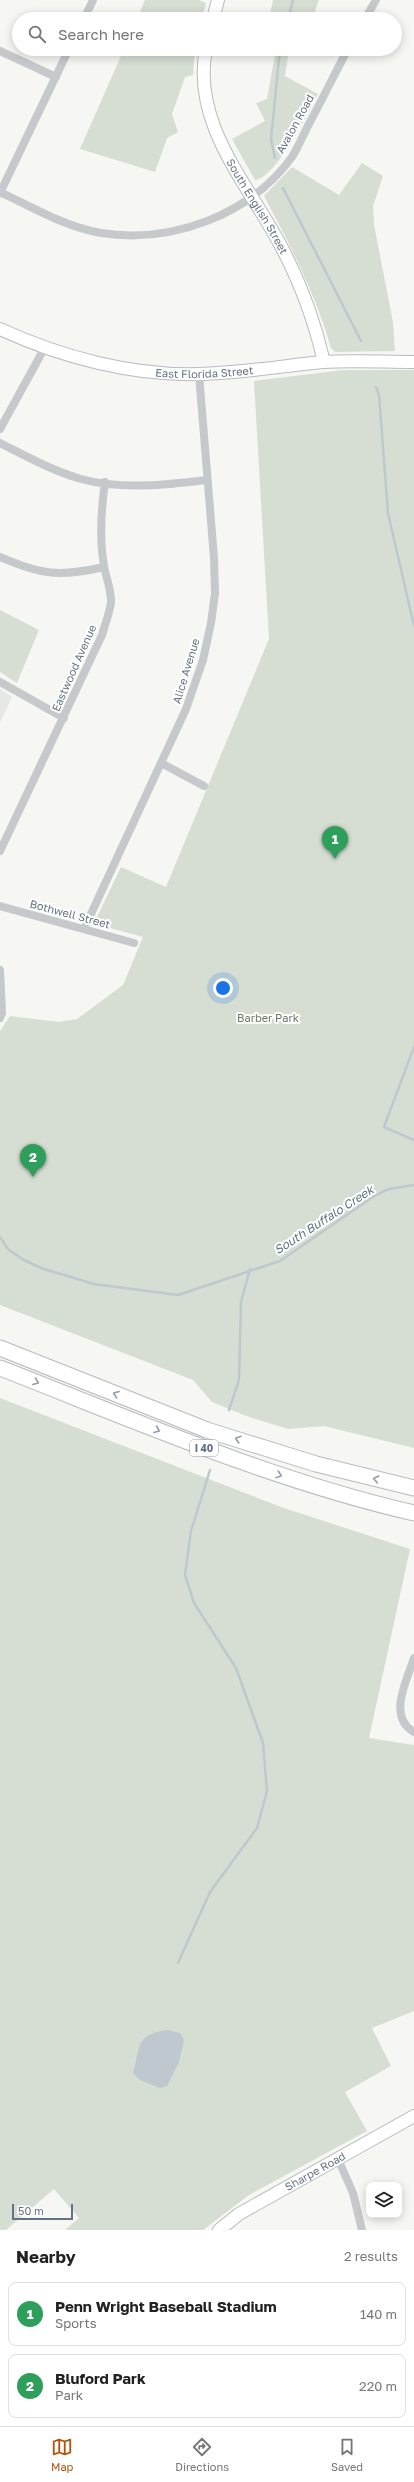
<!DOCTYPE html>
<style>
body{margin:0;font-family:"Golos Text",sans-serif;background:#f2f2f2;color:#222}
.controls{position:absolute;right:12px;bottom:12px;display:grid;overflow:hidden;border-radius:8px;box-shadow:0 2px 10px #0003}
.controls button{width:36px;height:36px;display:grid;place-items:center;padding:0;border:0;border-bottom:1px solid #e0e0e0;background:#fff;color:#222;font:20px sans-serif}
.scale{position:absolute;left:12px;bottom:10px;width:61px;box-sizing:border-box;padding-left:4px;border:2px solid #637385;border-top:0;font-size:11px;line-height:14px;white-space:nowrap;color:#637385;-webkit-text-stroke:3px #fff;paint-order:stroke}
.you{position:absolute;left:223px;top:988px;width:14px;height:14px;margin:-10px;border:3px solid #fff;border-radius:50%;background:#1a73e8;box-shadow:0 0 0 6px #1a73e833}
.badge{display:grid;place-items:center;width:26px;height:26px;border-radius:50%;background:#b45309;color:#fff;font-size:13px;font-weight:700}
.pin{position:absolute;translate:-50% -33px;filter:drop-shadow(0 1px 2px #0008)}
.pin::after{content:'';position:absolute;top:21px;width:14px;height:12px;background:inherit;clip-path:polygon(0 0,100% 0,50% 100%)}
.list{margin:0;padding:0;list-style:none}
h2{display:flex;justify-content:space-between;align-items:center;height:52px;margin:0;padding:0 16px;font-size:17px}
h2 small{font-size:13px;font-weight:400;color:#767676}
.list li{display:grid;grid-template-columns:26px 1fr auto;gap:12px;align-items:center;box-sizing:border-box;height:64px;margin:0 8px 8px;padding:0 8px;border:1px solid #e0e0e0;border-radius:8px}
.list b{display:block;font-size:15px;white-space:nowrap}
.list p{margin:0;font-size:13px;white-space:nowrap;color:#767676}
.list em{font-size:13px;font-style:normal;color:#767676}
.icon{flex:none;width:22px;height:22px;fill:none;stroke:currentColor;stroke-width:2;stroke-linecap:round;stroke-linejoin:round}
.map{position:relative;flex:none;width:414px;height:2230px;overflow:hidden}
.search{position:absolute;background:#fff;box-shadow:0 2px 10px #0003;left:12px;right:12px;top:12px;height:44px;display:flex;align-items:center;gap:10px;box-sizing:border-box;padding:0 14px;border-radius:22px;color:#767676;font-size:15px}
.sheet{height:196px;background:#fff}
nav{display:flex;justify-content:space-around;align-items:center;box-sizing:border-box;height:56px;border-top:1px solid #e0e0e0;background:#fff;font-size:11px;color:#767676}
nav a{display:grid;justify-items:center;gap:2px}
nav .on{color:#b45309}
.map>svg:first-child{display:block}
.built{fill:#e6e8e6}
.green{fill:#d6ded3}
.water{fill:#bec8ce}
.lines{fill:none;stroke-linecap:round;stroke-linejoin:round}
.stream{stroke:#bec8ce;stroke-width:2.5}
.secondary-casing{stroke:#b7bcc1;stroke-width:14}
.highway-casing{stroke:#b7babe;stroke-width:17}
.street{stroke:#c5c9cc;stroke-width:8}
.secondary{stroke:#fff;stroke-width:12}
.highway{stroke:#fff;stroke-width:15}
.oneway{stroke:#929daa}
.labels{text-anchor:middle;stroke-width:4;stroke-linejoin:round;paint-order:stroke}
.shield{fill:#fff;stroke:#929daa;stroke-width:1}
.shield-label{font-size:10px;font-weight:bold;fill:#637385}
.street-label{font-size:11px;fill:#637385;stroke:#fff}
.park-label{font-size:11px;fill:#657c63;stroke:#fff}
.water-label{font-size:12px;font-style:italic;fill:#5f7582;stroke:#fff}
</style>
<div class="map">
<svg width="414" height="2230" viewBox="0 0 414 2230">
<rect width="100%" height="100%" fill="#f6f6f2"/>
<path class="built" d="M0,689L12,697L0,723Z"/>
<path class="green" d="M145,0H199L206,3L202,19H137Z
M273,0H319L312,19H269Z
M124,49H195L193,75L185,77L172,114L178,132L167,138L155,172L80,149Z
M276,49H289L285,76L318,94C309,112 275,179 255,180L232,139L265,121L256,103L267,99Z
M362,163L383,176L373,206L374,225L393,322L395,351L335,352L331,348C316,295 290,245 264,196L292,167L339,195Z
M343,370H414V1448L324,1426L288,1429L249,1417L212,1402L193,1380L0,1305V1031L10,1016L58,1022L77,1019L123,985L143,937L99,925L97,917L121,867L166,887L269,639L254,381Z
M0,610L39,630L17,683L0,672Z
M0,1398L281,1507L410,1549L369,1738L414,1745V2011L372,2028L391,2066L345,2092L367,2131L249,2195L203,2230H65L79,2218L54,2189L6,2230H0Z"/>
<path class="water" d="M167,2030L180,2033L184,2040L179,2062L167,2086L160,2088L140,2080L133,2073C141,2045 135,2035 167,2030Z"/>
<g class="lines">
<path class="stream" d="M288,19L293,0
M275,158L271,139L280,49
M283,188L361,341
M376,387L379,395L388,513L414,626
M414,1047L384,1127L414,1140
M0,1237L8,1249L22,1259L41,1268L94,1284L178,1295L280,1261L374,1196L389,1189L414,1185
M229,1410L239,1380L241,1302L250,1269
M178,1963L210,1892L257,1828L267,1791L263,1743L236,1668L194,1603L185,1575L191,1531L210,1470"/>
<defs>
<g id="secondary">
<path d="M213,19L218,0"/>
<path id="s1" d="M206,49C191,125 250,186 282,248C301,284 315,323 324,362"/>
<path id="s2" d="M0,329C61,357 132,376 199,374C241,373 282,366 323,362C353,360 384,362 414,362"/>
<path id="s3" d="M219,2230L239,2214L414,2116"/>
</g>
<path id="highway" d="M0,1348L207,1430L316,1464L414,1488
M0,1368C136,1421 271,1480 414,1513"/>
</defs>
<use href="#secondary" class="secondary-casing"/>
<use href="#highway" class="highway-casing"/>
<path class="street" d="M84,19L93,0
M365,19L376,0
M0,51L56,77
M0,192C32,207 65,227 101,233C172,244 250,215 292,157C299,146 304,133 310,122C323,98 335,73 348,49
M0,193L69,49
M0,429L45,347
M0,443C26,456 53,471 81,479C121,490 166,485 206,480
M0,557C41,575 60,577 104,567
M0,682L64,718
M161,763L204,786
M0,851L102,635C105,624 110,612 111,602C111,588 106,578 104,566C99,538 101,510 105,482
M0,906L134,943
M84,929L186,709L203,660L211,623L215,593L214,558L199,374
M0,970L2,1013L0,1018
M414,1658C407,1680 387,1717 414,1732
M338,2159L353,2193L362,2230"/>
<use href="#secondary" class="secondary"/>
<use href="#highway" class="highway"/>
</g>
<defs><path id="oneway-chevron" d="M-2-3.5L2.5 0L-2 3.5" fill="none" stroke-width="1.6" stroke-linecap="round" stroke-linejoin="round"/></defs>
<g class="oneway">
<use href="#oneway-chevron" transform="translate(36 1382) rotate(22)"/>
<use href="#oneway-chevron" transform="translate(116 1394) rotate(-159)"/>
<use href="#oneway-chevron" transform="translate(157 1430) rotate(22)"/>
<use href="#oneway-chevron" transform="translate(238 1439) rotate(-162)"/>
<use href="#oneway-chevron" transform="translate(279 1475) rotate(19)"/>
<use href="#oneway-chevron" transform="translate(376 1479) rotate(-168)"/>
</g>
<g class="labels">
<rect class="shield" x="190" y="1440" width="28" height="16" rx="3"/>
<g class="shield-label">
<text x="204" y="1452">I 40</text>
</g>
<g class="street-label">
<text transform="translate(295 124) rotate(-61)" y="4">Avalon Road</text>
<text dy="4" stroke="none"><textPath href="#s1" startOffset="170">South English Street</textPath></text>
<text dy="4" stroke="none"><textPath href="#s2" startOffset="211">East Florida Street</textPath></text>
<text transform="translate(74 668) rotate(-66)" y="4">Eastwood Avenue</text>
<text transform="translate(186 671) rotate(-73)" y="4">Alice Avenue</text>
<text transform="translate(70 914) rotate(15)" y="4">Bothwell Street</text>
<text dy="4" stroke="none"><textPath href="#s3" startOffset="113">Sharpe Road</textPath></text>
</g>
<g class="park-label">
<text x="268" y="1022">Barber Park</text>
</g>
<g class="water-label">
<text transform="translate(324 1220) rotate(-33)" y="4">South Buffalo Creek</text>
</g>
</g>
</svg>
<div class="controls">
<button><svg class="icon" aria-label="layers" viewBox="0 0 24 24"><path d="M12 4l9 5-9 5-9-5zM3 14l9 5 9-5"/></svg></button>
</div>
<div class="scale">50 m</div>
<div class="you"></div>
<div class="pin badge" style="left:335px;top:859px;background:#2e9e5b">1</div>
<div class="pin badge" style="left:33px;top:1177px;background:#2e9e5b">2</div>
<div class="search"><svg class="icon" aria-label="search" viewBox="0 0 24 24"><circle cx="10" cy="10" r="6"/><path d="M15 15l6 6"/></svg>Search here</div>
</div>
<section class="sheet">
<h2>Nearby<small>2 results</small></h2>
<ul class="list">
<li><span class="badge" style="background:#2e9e5b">1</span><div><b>Penn Wright Baseball Stadium</b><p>Sports</p></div><em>140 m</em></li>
<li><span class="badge" style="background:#2e9e5b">2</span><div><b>Bluford Park</b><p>Park</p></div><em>220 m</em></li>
</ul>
</section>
<nav>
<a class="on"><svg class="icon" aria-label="map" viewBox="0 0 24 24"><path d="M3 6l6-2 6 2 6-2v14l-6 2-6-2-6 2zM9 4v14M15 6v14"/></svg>Map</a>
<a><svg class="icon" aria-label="directions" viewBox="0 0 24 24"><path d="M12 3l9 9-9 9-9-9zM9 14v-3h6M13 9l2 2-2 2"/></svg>Directions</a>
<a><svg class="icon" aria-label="saved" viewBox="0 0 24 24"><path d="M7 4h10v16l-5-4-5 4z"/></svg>Saved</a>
</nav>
